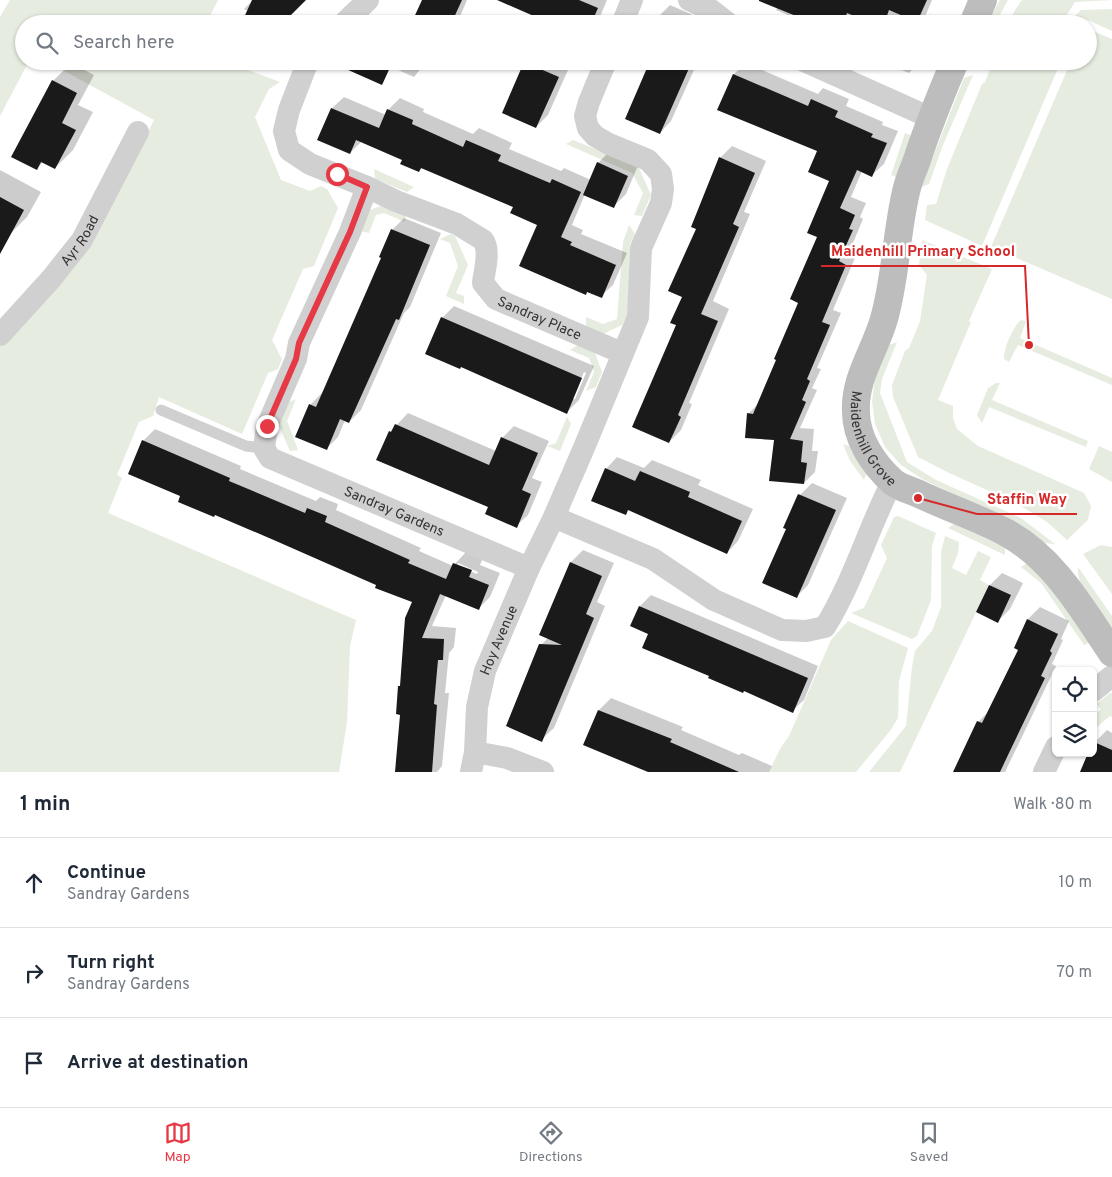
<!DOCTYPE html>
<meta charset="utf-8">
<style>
body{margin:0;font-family:Overpass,sans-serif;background:#f6f6f7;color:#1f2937}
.controls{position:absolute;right:15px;bottom:15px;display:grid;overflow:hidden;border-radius:8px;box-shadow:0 1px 4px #0004}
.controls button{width:45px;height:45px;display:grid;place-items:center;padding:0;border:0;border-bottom:1px solid #e0e1e3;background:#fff;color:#1f2937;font:25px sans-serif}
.stop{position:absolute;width:15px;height:15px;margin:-11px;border:4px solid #e63946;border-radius:50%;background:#fff}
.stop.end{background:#e63946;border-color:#fff;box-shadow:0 1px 5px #0008}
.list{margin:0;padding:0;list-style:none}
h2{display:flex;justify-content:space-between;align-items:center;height:65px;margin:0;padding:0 20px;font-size:21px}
h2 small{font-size:16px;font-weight:400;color:#747a83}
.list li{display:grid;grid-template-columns:32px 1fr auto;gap:15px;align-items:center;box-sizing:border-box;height:90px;padding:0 20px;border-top:1px solid #e0e1e3}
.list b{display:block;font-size:19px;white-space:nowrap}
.list p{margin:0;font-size:16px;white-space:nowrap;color:#747a83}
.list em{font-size:16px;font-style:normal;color:#747a83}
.icon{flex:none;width:28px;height:28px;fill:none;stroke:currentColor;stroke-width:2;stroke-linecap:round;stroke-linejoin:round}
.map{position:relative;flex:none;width:1112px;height:772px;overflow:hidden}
.search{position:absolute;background:#fff;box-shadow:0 1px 4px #0004;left:15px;right:15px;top:15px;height:55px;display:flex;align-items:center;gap:12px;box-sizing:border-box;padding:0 18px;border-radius:28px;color:#747a83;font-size:19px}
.sheet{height:335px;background:#fff}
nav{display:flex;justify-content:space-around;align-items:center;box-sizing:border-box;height:70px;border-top:1px solid #e0e1e3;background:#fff;font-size:14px;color:#747a83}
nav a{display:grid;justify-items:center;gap:2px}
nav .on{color:#e63946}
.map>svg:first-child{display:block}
.green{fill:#e6ecdf}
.shadow{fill:#0003;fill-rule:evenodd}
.building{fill:#1a1a1a}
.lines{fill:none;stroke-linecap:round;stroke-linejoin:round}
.lane{stroke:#d0d0d0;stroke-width:11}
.street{stroke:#d0d0d0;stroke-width:22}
.secondary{stroke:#bdbdbd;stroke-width:28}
.route{stroke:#e63946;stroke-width:6}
.labels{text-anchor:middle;stroke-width:5;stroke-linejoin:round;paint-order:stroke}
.street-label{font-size:14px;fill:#333;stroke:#fff}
.leader{fill:none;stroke:#d62828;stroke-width:2}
.callout-dot{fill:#d62828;stroke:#fff;stroke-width:2}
.callout-label{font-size:15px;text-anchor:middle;font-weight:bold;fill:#d62828;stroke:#fff;stroke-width:5;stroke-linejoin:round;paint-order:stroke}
</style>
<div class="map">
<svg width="1112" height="772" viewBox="0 0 1112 772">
<rect width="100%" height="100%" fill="#fff"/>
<path class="green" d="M10,0H218L206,24H24V61H29L0,116V17Z
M1000,0H1008L995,24H987Z
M1022,0H1112L1075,2L1061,24H1008L1015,10Z
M1112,9V31L1081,17L1077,24H1070L1076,15L1081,10Z
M1088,29L1112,39V299L991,247L1071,61H1088Z
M46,61H224L280,82L269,89L255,117L281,180L310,191L321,186L327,189L338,208L314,266L303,269L272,340L282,359L278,369L268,373L242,434L159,397L153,416L139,422L117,475L122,478L108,513L356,620L350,646L347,722L339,772H0V346L95,238L154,120Z
M993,61H1061L982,246L925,220L927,205L936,204L947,169L982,84L985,82Z
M973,75L943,145L929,184L921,187L964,78Z
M905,133L912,136L897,177L891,175Z
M573,140L638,166L651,195L642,216L634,215L643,193L632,173L566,144Z
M374,169L414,187L407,192L375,179Z
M383,205L406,215L405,222L384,213L376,215L369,233L360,231L370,210Z
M629,225L635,234L630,244L628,314L622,325L603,334L586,326V317L603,324L617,319L623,242Z
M451,234L455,236L468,265L456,293L464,296V304L446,296L458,266L450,243L440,239Z
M922,240L992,269L969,321L971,322L938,400L953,406V418L957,429L978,446L1084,493L1091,506L1088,520L1067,540L1047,522L1016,503L949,473L918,457L893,397L892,385L905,351L909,348L920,321L927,275L919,265Z
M1021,320L1026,321L1020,338L1112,378V385L1018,345L1009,362L1004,359C1003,350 1013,326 1021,320Z
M897,342L882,379L880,393L907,462L936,480L1021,518L1055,544L1045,543L1012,521L924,480L901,465L885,447L875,424L872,402L875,377L889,345Z
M578,345L595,353L602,372L596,387L586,391L594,372L589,358L570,350Z
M996,383H1000L992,400L1088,441L1086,447L989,407L982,423L977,415L988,388Z
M296,399L287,421L298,450L290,451L278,424L287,403Z
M567,417L571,424L560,451L547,446L556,443Z
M843,444L852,447L867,472L864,480L850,461Z
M1099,446L1112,452V482L1089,469Z
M898,516L936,533L932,546L931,600L917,636L912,639L851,613L864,608L887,558L881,545L894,517Z
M954,524L1005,547V555L948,528Z
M945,536L959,542L958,553L952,568L966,575L978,551L991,557L980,580L989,585L900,772H869L906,726L912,667L915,651L932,631L941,607V552Z
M1101,545L1112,547V594L1083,554Z
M1027,563L1046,578L1090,642L1084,645L1041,583L1021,567Z
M1078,567L1112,616V627C1099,610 1076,589 1078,567Z
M848,621L908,648L899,681L898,718L890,731L856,772H769L780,749L789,736L831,640Z
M1110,693H1112V717L1110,716L1097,727L1093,735V717L1101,709L1096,704Z"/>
<path class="shadow" d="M253,0H305L285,20L294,24H243L248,11L244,9Z
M423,0H467L457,24H400L408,16L415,19Z
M507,0H607L597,24H552Z
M764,0H859L849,24H809L776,10L778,6Z
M887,0H932L922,24H877Z
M670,5L700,18L698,24H656L659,16Z
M255,61H283L275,70Z
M381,61H427L414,77L380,62Z
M527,61H572L548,115L536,127L525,63Z
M652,61H698L671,121L660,133Z
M879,61H920L909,73Z
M71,63L94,75L78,105L93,112L73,150L55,168L43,162L36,169L53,81Z
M746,63L818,94L823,88L849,99L846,106L883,122L882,125L898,131L884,164L872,175L862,171L851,197L866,203L860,217L863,219L850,250L857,253L833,310L841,313L817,368L821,369L812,388L817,390L800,428L814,429L812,451H818L815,472L804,483L776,439L748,414L759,403L800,302L819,237L831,181L818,150L719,109L734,74Z
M344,97L386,115L388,110L400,98L424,109L423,112L473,134L479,128L512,143L509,149L561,171L564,168L591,180L598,163L610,151L639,163L626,194L614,206L585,194L572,225L583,230L581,234L627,253L613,285L601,296L588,291L586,293L539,224L515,206L423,167L419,171L404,160L362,141L350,153L332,108Z
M732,146L766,161L744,212L750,214L713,301L729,309L689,403L692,404L681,430L669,442L678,325L697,229L720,158Z
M0,170L41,192L27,217L9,235L0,239Z
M404,218L441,233L410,307L404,313L361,410L349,422L345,420L338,437L326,449L310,405L322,393H323L382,257L392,230Z
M454,306L594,366L579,400L567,412L442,318ZM584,372L586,373L575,399H572Z
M408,413L496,451L502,438L514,426L549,441L532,478L542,482L528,515L516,526L390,432Z
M155,429L241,466L240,469L316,501L320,497L338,504L336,510L421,548L419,551L453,566L466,552L483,558L480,565L500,573L490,597L478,609L446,595L432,626L456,628L454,647L449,653L445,693H449L442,766L437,772H396L401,714L399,686L401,684L413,602L378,584L182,496L143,441ZM458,563L478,572L477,574L458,566Z
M617,457L644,468L652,460L701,480L698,485L753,509L738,541L727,553L629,509L625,513L606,469Z
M812,483L847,498L808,585L796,597L787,528L785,527L800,495Z
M583,550L614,563L597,602L605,606L554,728L541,740V645L548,638L571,562Z
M1002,573L1023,583L1010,609L998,621L978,612L990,585Z
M651,595L818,666L804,700L792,711L710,676L649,634L640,606Z
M1040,607L1069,621L1061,639L1063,640L1052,664L1056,666L1005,772H954L978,722L990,710L1020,649L1015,647L1028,619Z
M611,698L683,727L681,730L739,755L742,753L772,766L769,772H651L585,744L599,710Z
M1107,730L1112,733V772H1081L1093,753L1095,742Z"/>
<path class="building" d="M252,0H306L282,24H241Z
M422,0H462L451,24H411Z
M497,0H579L598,8L591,24H552Z
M759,0H927L917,22L889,10L884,24H873L847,13L843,24H816L759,1Z
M328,61H393L382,85Z
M650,61H679L690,66L660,134L625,119Z
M524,62L559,77L536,128L502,113Z
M733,74L808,106L811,99L838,111L835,117L873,134L871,137L887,143L872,177L857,170L840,208L855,215L849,229L853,230L839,261L846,265L822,322L830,325L807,379L810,381L802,400L806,402L790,439L803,441L801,462L807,463L804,484L769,481L774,440L745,438L747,413L753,414L776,360L774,359L798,303L790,299L817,237L807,233L829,181L808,172L817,151L717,110Z
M52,80L77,93L62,123L76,130L55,169L41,162L37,170L11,157Z
M331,108L379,128L387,109L413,120L412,124L463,147L466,140L501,155L498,161L550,183L552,179L581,192L561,237L572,242L570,245L616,265L602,298L587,292L586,295L519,266L537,225L510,213L513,207L421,168L419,172L400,164L402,160L356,140L350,154L317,140Z
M719,157L755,173L733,224L739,227L701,314L718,321L678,415L681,417L669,443L632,427L676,325L670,323L682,297L668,291L696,229L691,227Z
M597,162L628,176L614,208L583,195Z
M0,197L24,210L0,254Z
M391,229L430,245L399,320L396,319L349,423L340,419L327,450L295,437L309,404L316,407L381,258L379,257Z
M441,317L582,378L567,414L461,367L460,369L425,354Z
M395,424L489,465L501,437L538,453L522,490L531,494L517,528L485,514L488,507L376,460L389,431L391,432Z
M142,440L230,478L229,481L305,513L307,508L327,516L325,522L410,560L408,563L446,579L453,563L472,570L469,577L489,585L479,610L440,594L422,638L444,639L443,660H438L434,704L437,705L432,772H395L400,715L396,714L398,686H400L405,618L412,602L375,588L376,585L276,541L215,515L214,517L178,502L180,496L128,474Z
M605,468L635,481L640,471L690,492L688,497L742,521L727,554L628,510L626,515L591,501Z
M798,494L836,510L797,598L762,583L786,529L783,528Z
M570,562L602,576L586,614L594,618L542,742L506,726L539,644L562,645L539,635Z
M989,585L1011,595L998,623L976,612Z
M639,606L808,678L793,713L744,691L743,693L708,678L709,676L642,648L648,634L630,626Z
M1027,619L1058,634L1050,651L1052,653L1041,676L1045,678L1008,755L1000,772H953L977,721L982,723L1018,650L1014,648Z
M598,710L672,739L670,742L739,772H648L583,745Z
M1094,742L1112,750V772H1080L1088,753H1093Z"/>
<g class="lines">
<path class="lane" d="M161,410L246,446L264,448"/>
<g class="street">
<path d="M689,0L711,10L729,24"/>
<path d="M343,24L368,0"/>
<path d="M622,24L632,0"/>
<path id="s1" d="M308,61L289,110L284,131L289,150L310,164L367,187L350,232L299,343L296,359L267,426L264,448L270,458L529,568"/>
<path d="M606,61L589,102L585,116L588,128L595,136L609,144L648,160L661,174L663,189L661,203L641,248L638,317L586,443L554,517L653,559L714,600L782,630L806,631L825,627C853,582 868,529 892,482"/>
<path d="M804,61L931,118"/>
<path id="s2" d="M367,187L396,201L457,224L483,240C491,251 484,271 483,283L496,299L622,353"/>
<path id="s3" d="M0,335L51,279L82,240L138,132"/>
<path d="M1093,691L1112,676"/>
<path d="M475,752L507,758L543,772"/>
<path id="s4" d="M471,772L475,752L477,707L485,671L529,568L554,517"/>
<path d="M1044,772L1056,747"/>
</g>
<g class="secondary">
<path d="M973,24L983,0"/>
<path id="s5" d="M955,61C941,94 928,126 917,160C913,171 908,181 906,192C896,234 896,277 884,319C875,351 854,378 856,412C856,438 873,464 892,481C898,487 910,490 919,494C947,507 978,518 1005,532C1054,558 1082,609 1112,653"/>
</g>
</g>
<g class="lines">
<path class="route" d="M267,426L296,359L299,343L350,232L367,187L337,174"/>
</g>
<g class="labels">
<g class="street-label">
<text dy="5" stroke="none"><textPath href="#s3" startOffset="124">Ayr Road</textPath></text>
<text dy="5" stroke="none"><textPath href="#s2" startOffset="240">Sandray Place</textPath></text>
<text dy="5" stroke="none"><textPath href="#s5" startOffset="398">Maidenhill Grove</textPath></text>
<text dy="5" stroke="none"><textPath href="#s1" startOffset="609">Sandray Gardens</textPath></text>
<text dy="5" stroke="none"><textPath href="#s4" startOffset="136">Hoy Avenue</textPath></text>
</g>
</g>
<path class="leader" d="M1029 345L1025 266H821M918 498L977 514H1077"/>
<g class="callout-dot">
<circle cx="1029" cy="345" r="5"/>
<circle cx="918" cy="498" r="5"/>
</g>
<g class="callout-label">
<text x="923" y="256">Maidenhill Primary School</text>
<text x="1027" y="504">Staffin Way</text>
</g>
</svg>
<div class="controls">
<button><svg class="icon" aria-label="locate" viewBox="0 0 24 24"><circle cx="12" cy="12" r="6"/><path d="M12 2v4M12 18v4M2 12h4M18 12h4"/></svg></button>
<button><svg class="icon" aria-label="layers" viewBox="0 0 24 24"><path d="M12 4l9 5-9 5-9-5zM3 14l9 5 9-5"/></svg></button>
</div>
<div class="stop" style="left:337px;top:174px"></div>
<div class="stop end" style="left:267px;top:426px"></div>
<div class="search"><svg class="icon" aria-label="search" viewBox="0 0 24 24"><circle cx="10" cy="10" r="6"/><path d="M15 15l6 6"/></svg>Search here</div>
</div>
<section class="sheet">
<h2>1 min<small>Walk · 80 m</small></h2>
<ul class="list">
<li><svg class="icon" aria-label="ahead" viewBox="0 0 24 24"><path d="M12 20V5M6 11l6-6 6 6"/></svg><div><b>Continue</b><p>Sandray Gardens</p></div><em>10 m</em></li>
<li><svg class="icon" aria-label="right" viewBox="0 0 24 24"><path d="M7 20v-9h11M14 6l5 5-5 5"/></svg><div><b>Turn right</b><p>Sandray Gardens</p></div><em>70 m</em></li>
<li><svg class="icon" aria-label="arrive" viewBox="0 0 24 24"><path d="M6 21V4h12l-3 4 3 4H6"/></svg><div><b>Arrive at destination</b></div></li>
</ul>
</section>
<nav>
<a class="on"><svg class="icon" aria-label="map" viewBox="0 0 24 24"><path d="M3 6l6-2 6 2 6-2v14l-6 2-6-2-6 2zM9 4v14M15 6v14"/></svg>Map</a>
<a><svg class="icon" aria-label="directions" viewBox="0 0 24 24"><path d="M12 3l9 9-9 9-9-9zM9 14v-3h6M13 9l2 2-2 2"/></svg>Directions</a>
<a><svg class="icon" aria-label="saved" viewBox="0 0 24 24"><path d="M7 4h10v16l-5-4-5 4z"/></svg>Saved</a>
</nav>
